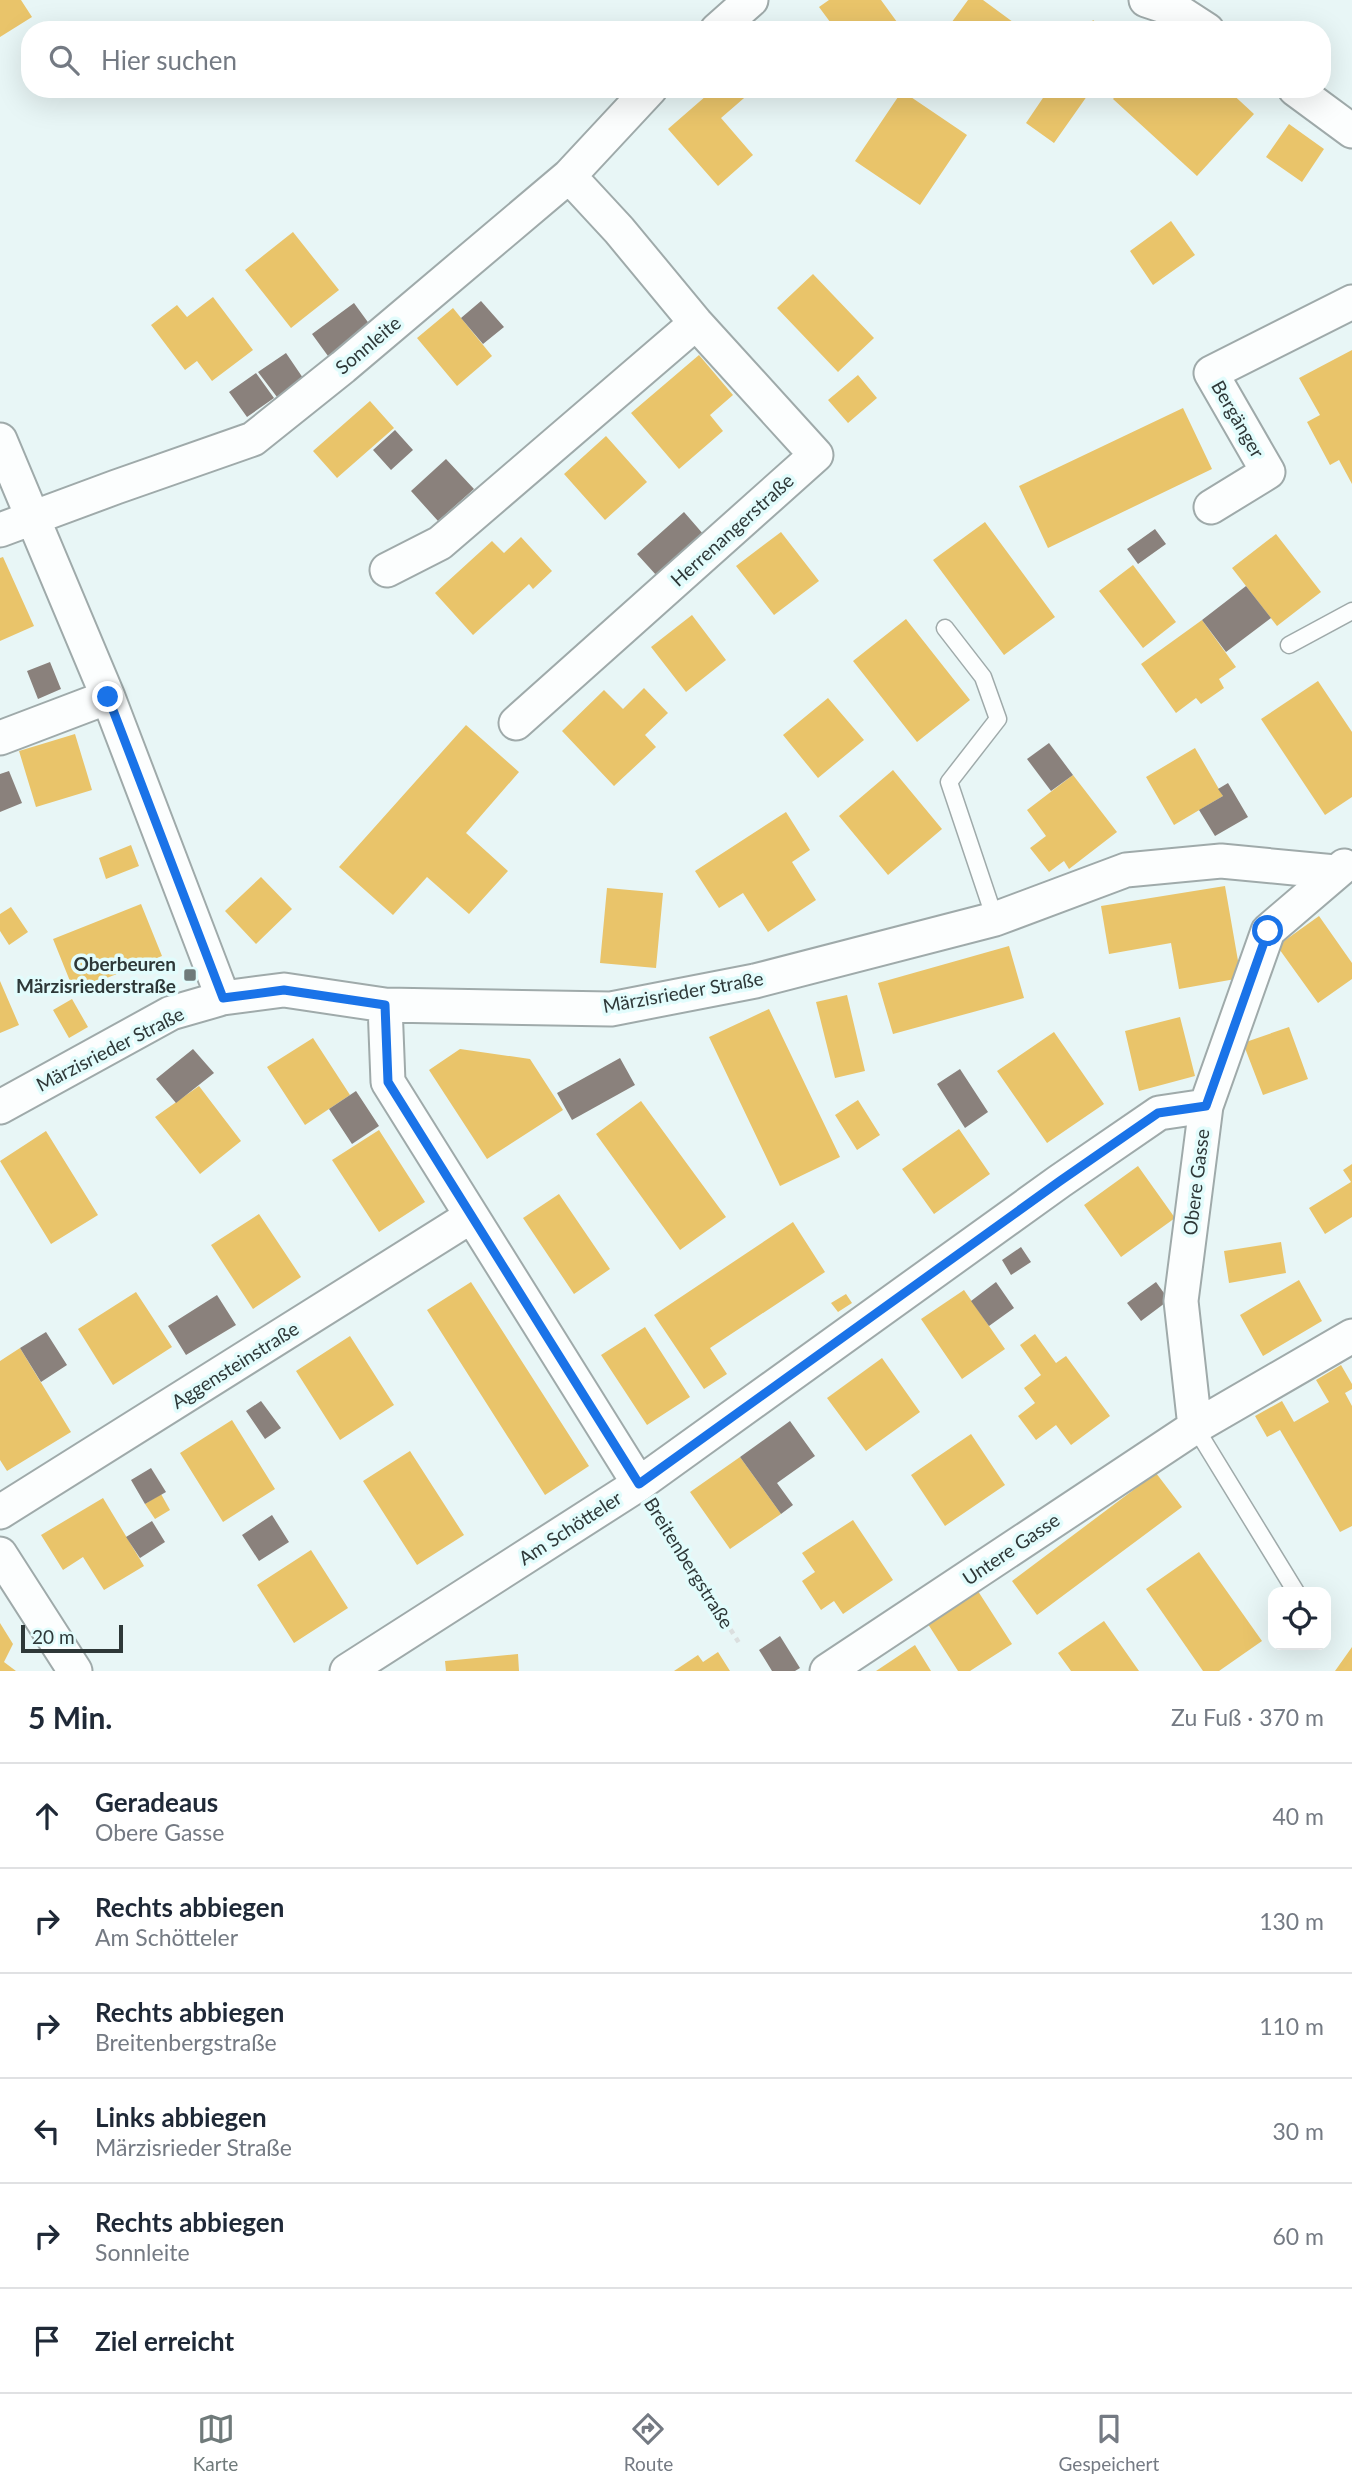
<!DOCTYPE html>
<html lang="de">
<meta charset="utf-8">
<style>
body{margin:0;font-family:Lato,sans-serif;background:#f2f2f3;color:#1f2937}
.controls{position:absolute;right:21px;bottom:21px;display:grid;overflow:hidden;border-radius:14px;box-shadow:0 7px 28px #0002}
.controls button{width:63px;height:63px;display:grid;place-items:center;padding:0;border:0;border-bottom:2px solid #e0e1e3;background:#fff;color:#1f2937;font:35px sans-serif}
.scale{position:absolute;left:21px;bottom:18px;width:102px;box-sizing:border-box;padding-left:7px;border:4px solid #2e3838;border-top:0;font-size:19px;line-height:24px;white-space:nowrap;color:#2e3838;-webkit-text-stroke:5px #e2fcfc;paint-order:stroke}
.stop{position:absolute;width:21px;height:21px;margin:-16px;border:5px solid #1a73e8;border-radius:50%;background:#fff}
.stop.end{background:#1a73e8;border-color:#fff;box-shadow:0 2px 7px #0008}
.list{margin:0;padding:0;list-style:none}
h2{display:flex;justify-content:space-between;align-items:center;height:91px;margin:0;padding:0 28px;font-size:30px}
h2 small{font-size:23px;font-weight:400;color:#747a83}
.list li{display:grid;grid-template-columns:46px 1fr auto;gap:21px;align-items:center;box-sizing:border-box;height:105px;padding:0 28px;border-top:2px solid #e0e1e3}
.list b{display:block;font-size:26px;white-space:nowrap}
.list p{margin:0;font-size:23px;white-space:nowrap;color:#747a83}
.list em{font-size:23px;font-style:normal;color:#747a83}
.icon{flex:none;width:38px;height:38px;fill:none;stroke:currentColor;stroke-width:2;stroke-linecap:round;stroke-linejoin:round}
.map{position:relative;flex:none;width:1352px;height:1671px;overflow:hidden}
.search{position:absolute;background:#fff;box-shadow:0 7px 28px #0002;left:21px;right:21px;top:21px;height:77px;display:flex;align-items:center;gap:18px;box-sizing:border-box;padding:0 24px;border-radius:28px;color:#747a83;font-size:26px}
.sheet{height:721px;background:#fff}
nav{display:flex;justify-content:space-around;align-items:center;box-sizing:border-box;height:98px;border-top:2px solid #e0e1e3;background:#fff;font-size:19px;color:#747a83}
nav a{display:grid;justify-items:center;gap:4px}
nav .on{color:#6f7a7a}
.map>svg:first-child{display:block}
.homes{fill:#e9c46a}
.industry{fill:#8a817c}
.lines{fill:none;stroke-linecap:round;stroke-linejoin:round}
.service-casing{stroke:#9faaaa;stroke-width:19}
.minor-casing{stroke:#9faaaa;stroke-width:37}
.path{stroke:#dbdfdf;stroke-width:4.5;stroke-dasharray:5 5;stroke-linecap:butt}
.service{stroke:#fcfefe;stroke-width:16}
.minor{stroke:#fcfefe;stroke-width:33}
.route{stroke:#1a73e8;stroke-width:9}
.poi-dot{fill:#6f7a7a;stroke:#e2fcfc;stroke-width:2.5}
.labels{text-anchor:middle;stroke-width:7;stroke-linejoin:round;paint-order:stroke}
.street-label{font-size:19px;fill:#2e3838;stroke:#e2fcfc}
.poi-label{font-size:19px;font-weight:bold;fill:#2e3838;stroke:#e2fcfc;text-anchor:end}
</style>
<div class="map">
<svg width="1352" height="1671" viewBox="0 0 1352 1671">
<rect width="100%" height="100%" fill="#e8f6f6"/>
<path class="homes" d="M0,0H21L32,17L0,37Z
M829,0H881L897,22L886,30H836L819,7Z
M968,0H983L1021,28L946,30Z
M1093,20L1106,30H1086Z
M714,89H749L751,92L721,118L753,155L718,186L668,129Z
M1049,89H1092L1054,143L1026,123Z
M1122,89H1227L1254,114L1197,176L1113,99Z
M902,91L967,135L920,205L855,161Z
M1289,124L1324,149L1302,182L1266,157Z
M1171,221L1195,255L1153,285L1130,251Z
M293,232L339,290L291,328L245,270Z
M813,274L874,338L838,372L777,308Z
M213,297L253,350L212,381L197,361L185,370L151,325L177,305L187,317Z
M453,308L492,356L457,386L417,338Z
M1352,350V484L1339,460L1330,465L1307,422L1320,415L1299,378Z
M699,355L733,395L710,415L723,431L679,469L631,413Z
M858,375L877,398L848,423L828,400Z
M370,401L394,428L337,478L313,451Z
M1183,408L1212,469L1048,548L1019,486Z
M606,436L647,482L605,520L564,474Z
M985,522L1055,617L1004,655L933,560Z
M781,532L819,581L774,615L736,566Z
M1276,534L1321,592L1277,626L1232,568Z
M521,537L552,571L533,589L529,584L473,635L435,593L492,541L504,553Z
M3,557L34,626L0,641V558Z
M1133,565L1176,622L1143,648L1099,591Z
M692,615L726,660L686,692L651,647Z
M906,619L970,700L917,742L853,661Z
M1202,620L1236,667L1219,679L1224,688L1201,704L1196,698L1176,713L1141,664Z
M1318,681L1352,732V797L1325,815L1261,719Z
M644,688L668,713L645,735L656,747L614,786L562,731L604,690L623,709Z
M828,698L864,740L818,778L783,735Z
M466,725L519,772L466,833L508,871L469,914L427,877L393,915L339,867Z
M75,734L92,790L36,807L19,751Z
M1195,748L1223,796L1174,825L1146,777Z
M893,770L942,829L888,875L839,816Z
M1073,775L1117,832L1069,869L1064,861L1049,872L1030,848L1046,836L1027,810Z
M786,812L810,850L792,862L816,900L768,932L743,893L719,908L695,871Z
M131,845L139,866L106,879L99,858Z
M261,877L292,909L256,944L225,911Z
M1225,886L1241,978L1179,989L1171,943L1109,954L1101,906Z
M607,888L663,893L656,968L600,963Z
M141,904L162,956L74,991L53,939Z
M11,907L28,932L9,945L0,931V914Z
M1319,916L1352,963V979L1318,1003L1277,946Z
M1009,946L1024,998L893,1034L878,983Z
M0,981L19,1025L0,1033Z
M847,995L865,1071L835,1078L816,1002Z
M72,999L88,1027L69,1038L53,1010Z
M769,1009L840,1157L780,1186L709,1037Z
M1180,1017L1195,1076L1139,1091L1125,1031Z
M1289,1027L1308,1079L1263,1095L1243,1043Z
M1054,1032L1104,1104L1047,1143L997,1071Z
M313,1038L350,1095L305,1125L267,1067Z
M460,1049L530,1059L563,1110L487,1159L429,1070Z
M199,1086L241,1141L200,1174L155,1117Z
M858,1100L880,1135L857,1150L835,1115Z
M641,1101L726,1217L680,1250L596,1134Z
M959,1129L990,1174L934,1214L902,1169Z
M379,1130L425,1202L379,1232L332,1160Z
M46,1131L98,1215L51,1244L0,1161Z
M1352,1164V1217L1325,1234L1309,1208L1351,1182L1343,1170Z
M1138,1166L1175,1218L1121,1257L1084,1205Z
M559,1194L610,1269L574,1294L523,1218Z
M259,1214L301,1277L253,1309L211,1245Z
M793,1222L825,1272L710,1348L727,1374L704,1389L654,1315Z
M1281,1242L1286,1273L1229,1283L1224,1251Z
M1299,1280L1322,1321L1263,1356L1240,1315Z
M471,1282L589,1466L545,1495L427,1310Z
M964,1290L1005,1349L962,1379L921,1319Z
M136,1292L172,1347L113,1385L78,1329Z
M846,1294L852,1303L838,1312L831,1303Z
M645,1327L690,1397L647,1425L601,1355Z
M1035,1334L1056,1363L1066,1356L1110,1416L1071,1445L1056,1425L1036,1440L1018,1416L1035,1403L1024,1388L1041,1375L1020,1345Z
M350,1336L394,1405L340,1440L296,1371Z
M20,1348L71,1432L7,1471L0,1460V1361Z
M882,1358L920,1412L866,1451L827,1398Z
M1341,1365L1352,1384V1389L1345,1393L1352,1406V1526L1340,1532L1280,1430L1267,1437L1255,1416L1282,1401L1294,1422L1329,1402L1316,1380Z
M232,1420L275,1489L223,1522L180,1453Z
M971,1434L1005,1485L945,1526L911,1475Z
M410,1451L464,1535L417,1565L363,1481Z
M740,1457L781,1514L730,1549L690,1492Z
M1156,1473L1182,1507L1037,1615L1012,1581Z
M161,1494L170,1510L155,1519L145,1504Z
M103,1498L144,1566L104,1590L83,1557L63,1570L41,1535Z
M853,1520L893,1580L843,1614L834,1601L821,1610L802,1581L815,1572L802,1553Z
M311,1550L348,1608L294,1643L257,1585Z
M1199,1552L1262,1641L1219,1671H1203L1146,1589Z
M976,1588L1012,1644L970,1671H958L926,1621Z
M1104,1621L1139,1671H1071L1058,1653Z
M0,1623L13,1644L4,1662L16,1671H0Z
M915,1645L931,1671H876Z
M1352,1647V1671H1335Z
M718,1652L730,1671H674L698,1655L703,1662Z
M518,1654L519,1671H446L445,1661Z"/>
<path class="industry" d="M481,301L504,327L483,344L461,318Z
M354,303L370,325L328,356L312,334Z
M286,353L303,378L277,397L258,372Z
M256,373L274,398L247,417L229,392Z
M395,430L413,450L391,470L373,450Z
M446,459L474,489L438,521L411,491Z
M684,512L704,535L657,576L637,554Z
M1155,529L1166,544L1138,564L1127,549Z
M1246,586L1271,618L1226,652L1202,620Z
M50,662L61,689L38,699L27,671Z
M1049,743L1073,775L1051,791L1027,759Z
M9,771L22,803L0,812V774Z
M1228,783L1248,817L1215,836L1199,810L1223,796L1218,789Z
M193,1049L214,1073L176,1103L156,1079Z
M620,1058L635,1085L572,1120L557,1093Z
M960,1069L988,1112L965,1128L937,1084Z
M356,1091L379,1126L352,1144L329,1109Z
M1021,1247L1031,1262L1011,1275L1002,1260Z
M996,1282L1014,1308L989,1326L971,1301Z
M1156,1282L1169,1300L1141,1321L1127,1303Z
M217,1295L236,1325L186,1355L168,1326Z
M46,1332L67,1365L41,1382L20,1348Z
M261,1401L281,1428L265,1439L246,1411Z
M790,1421L815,1456L777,1483L793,1505L781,1514L740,1457Z
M151,1468L166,1492L145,1504L131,1480Z
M272,1515L289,1542L259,1561L242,1535Z
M152,1521L165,1542L140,1558L126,1537Z
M780,1636L800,1668L795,1671H772L759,1650Z"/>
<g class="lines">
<defs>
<path id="service" d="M945,628L983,677L998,719L949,782L995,919
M1289,645L1352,611
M1195,1427L1296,1592"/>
<path id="minor" d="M1146,0L1176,10L1207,30
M717,30L751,0
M1295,89L1352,131
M0,440L108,697L223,998
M1211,507L1268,472L1211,373L1352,302
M0,530L116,487L253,439L343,367L569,176L650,89
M387,570L440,543L696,323
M516,723L816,455L696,323L619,230L569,176
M0,738L108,697
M385,1005L388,1082L639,1484
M0,1107L171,1013L223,998L284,990L385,1005L611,1009L755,981L995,919L1126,870L1221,861L1335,872
M1195,1427L1181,1301L1206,1106L1268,931L1344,866
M0,1512L470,1217
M0,1554L75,1671
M347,1671L639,1484L1060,1181L1159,1113L1206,1106
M827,1671L1195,1427L1352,1336"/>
</defs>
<use href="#service" class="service-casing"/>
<use href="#minor" class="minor-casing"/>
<path class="path" d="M656,1511L741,1646"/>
<use href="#service" class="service"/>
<use href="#minor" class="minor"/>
</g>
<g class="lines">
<path class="route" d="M108,697L223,998L284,990L385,1005L388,1082L639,1484L1060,1181L1158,1113L1206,1106L1268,931"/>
</g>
<rect class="poi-dot" x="183" y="968" width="14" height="14" rx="3.5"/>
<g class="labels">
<g class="street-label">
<text transform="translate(368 345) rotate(-40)" y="7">Sonnleite</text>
<text transform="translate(1238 419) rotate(60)" y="7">Bergänger</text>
<text transform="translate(732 530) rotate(-42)" y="7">Herrenangerstraße</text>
<text transform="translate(683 992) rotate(-10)" y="7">Märzisrieder Straße</text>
<text transform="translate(110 1049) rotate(-27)" y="7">Märzisrieder Straße</text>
<text transform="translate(1196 1182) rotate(-83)" y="7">Obere Gasse</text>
<text transform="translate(235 1365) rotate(-32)" y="7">Aggensteinstraße</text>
<text transform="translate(570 1528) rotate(-33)" y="7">Am Schötteler</text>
<text transform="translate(1011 1549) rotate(-34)" y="7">Untere Gasse</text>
<text transform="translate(689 1563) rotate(58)" y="7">Breitenbergstraße</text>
</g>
<g class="poi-label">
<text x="176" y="971">Oberbeuren<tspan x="176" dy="22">Märzisriederstraße</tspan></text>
</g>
</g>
</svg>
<div class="controls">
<button><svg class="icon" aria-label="locate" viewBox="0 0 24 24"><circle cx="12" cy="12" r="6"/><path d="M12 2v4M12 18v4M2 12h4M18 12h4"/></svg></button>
</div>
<div class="scale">20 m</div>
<div class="stop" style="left:1268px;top:931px"></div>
<div class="stop end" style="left:108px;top:697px"></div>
<div class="search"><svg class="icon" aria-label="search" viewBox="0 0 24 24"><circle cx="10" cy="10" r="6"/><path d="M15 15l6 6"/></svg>Hier suchen</div>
</div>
<section class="sheet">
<h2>5 Min.<small>Zu Fuß · 370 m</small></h2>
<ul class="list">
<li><svg class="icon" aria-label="ahead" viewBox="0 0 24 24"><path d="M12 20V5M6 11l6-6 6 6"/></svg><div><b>Geradeaus</b><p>Obere Gasse</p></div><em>40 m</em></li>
<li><svg class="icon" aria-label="right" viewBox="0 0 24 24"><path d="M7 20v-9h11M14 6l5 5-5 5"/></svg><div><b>Rechts abbiegen</b><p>Am Schötteler</p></div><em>130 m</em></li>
<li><svg class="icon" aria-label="right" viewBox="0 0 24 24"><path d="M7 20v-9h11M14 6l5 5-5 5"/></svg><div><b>Rechts abbiegen</b><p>Breitenbergstraße</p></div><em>110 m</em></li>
<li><svg class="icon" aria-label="left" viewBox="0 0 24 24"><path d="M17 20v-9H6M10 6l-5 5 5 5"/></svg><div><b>Links abbiegen</b><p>Märzisrieder Straße</p></div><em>30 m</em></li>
<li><svg class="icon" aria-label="right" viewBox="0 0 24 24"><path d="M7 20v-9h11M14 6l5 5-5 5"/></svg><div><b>Rechts abbiegen</b><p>Sonnleite</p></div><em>60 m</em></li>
<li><svg class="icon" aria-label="arrive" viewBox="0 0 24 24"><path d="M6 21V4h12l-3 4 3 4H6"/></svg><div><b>Ziel erreicht</b></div></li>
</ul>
</section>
<nav>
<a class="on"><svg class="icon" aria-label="map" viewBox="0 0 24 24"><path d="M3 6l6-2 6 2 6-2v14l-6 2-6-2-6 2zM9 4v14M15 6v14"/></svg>Karte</a>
<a><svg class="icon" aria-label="directions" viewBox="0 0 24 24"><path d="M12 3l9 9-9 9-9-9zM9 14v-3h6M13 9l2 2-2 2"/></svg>Route</a>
<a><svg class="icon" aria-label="saved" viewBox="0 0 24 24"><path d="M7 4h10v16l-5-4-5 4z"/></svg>Gespeichert</a>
</nav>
